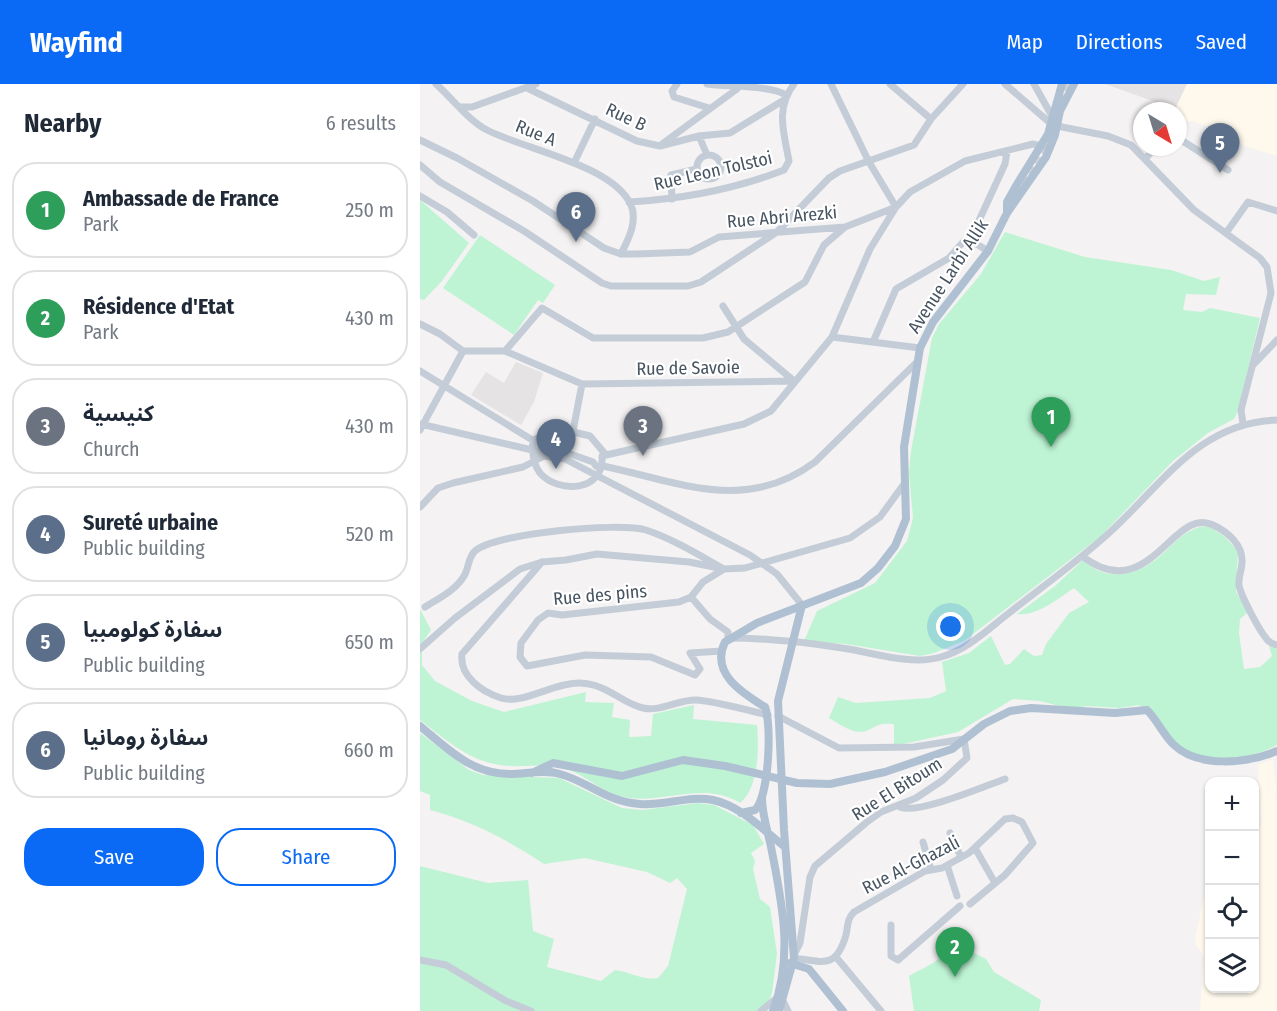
<!DOCTYPE html>
<meta charset="utf-8">
<style>
body{margin:0;font-family:"Fira Sans Condensed","Noto Sans Arabic",sans-serif;background:#f2f2f3;color:#1f2937}
.controls{position:absolute;right:18px;bottom:18px;display:grid;overflow:hidden;border-radius:12px;box-shadow:0 2px 4px #0004}
.controls button{width:54px;height:54px;display:grid;place-items:center;padding:0;border:0;border-bottom:2px solid #e0e1e3;background:#fff;color:#1f2937;font:30px sans-serif}
.compass{position:absolute;left:713px;top:18px;width:54px;height:54px;border-radius:50%;background:#fff;box-shadow:0 2px 4px #0004;rotate:142deg}
.you{position:absolute;left:531px;top:543px;width:21px;height:21px;margin:-15px;border:4px solid #fff;border-radius:50%;background:#1a73e8;box-shadow:0 0 0 9px #1a73e833}
.badge{display:grid;place-items:center;width:39px;height:39px;border-radius:50%;background:#0a6af6;color:#fff;font-size:20px;font-weight:700}
.pin{position:absolute;translate:-50% -50px;filter:drop-shadow(0 2px 3px #0008)}
.pin::after{content:'';position:absolute;top:32px;width:21px;height:18px;background:inherit;clip-path:polygon(0 0,100% 0,50% 100%)}
.list{margin:0;padding:0;list-style:none}
h2{display:flex;justify-content:space-between;align-items:center;height:78px;margin:0;padding:0 24px;font-size:26px}
h2 small{font-size:20px;font-weight:400;color:#747a83}
.list li{display:grid;grid-template-columns:39px 1fr auto;gap:18px;align-items:center;box-sizing:border-box;height:96px;margin:0 12px 12px;padding:0 12px;border:2px solid #e0e1e3;border-radius:24px}
.list b{display:block;font-size:22px;white-space:nowrap}
.list p{margin:0;font-size:20px;white-space:nowrap;color:#747a83}
.list em{font-size:20px;font-style:normal;color:#747a83}
.actions{display:flex;gap:12px;padding:18px 24px}
.actions a{flex:1;padding:14px 0;border:2px solid #0a6af6;border-radius:24px;text-align:center;font-size:21px;color:#0a6af6}
.actions .main{background:#0a6af6;color:#fff}
.icon{flex:none;width:33px;height:33px;fill:none;stroke:currentColor;stroke-width:2;stroke-linecap:round;stroke-linejoin:round}
.map{position:relative;flex:none;width:857px;height:927px;overflow:hidden}
header{display:flex;align-items:center;gap:36px;box-sizing:border-box;height:84px;padding:0 30px;background:#0a6af6;color:#fff}
header strong{font-size:28px}
nav{display:flex;gap:33px;margin-inline-start:auto;font-size:21px}
main{display:flex}
aside{flex:1;background:#fff}
.map>svg:first-child{display:block}
.commercial{fill:#fef9ec}
.education{fill:#e5e3e3}
.green{fill:#bef4d4}
.lines{fill:none;stroke-linecap:round;stroke-linejoin:round}
.major-tunnel{stroke:#d1d2d5;stroke-width:8;stroke-dasharray:8 4;stroke-linecap:butt}
.minor{stroke:#c4cdd7;stroke-width:7}
.major{stroke:#afc0d2;stroke-width:8}
.labels{text-anchor:middle;stroke-width:4.5;stroke-linejoin:round;paint-order:stroke}
.street-label{font-size:18px;fill:#475461;stroke:#fff}
</style>
<header>
<strong>Wayfind</strong>
<nav><a>Map</a><a>Directions</a><a>Saved</a></nav>
</header>
<main>
<aside>
<h2>Nearby<small>6 results</small></h2>
<ul class="list">
<li><span class="badge" style="background:#2e9e5b">1</span><div><b>Ambassade de France</b><p>Park</p></div><em>250 m</em></li>
<li><span class="badge" style="background:#2e9e5b">2</span><div><b>Résidence d'Etat</b><p>Park</p></div><em>430 m</em></li>
<li><span class="badge" style="background:#6b7280">3</span><div><b>كنيسية</b><p>Church</p></div><em>430 m</em></li>
<li><span class="badge" style="background:#5c6f8a">4</span><div><b>Sureté urbaine</b><p>Public building</p></div><em>520 m</em></li>
<li><span class="badge" style="background:#5c6f8a">5</span><div><b>سفارة كولومبيا</b><p>Public building</p></div><em>650 m</em></li>
<li><span class="badge" style="background:#5c6f8a">6</span><div><b>سفارة رومانيا</b><p>Public building</p></div><em>660 m</em></li>
</ul>
<div class="actions"><a class="main">Save</a><a>Share</a></div>
</aside>
<div class="map">
<svg width="857" height="927" viewBox="0 0 857 927">
<rect width="100%" height="100%" fill="#f4f2f2"/>
<path class="commercial" d="M767,0H857V72L789,51V43L772,37L758,38V27H754Z
M853,675L857,716V927H780L784,872L776,861L775,855L789,790L790,904H834V745L841,742L838,681Z"/>
<path class="education" d="M685,0H767L755,25Z
M96,278L123,289L114,318L101,341L51,311L66,288L84,299Z"/>
<path class="green" d="M0,116L49,159L22,197L4,216L0,215Z
M585,148L665,173L751,186L784,197L800,193L796,211L766,210L763,226L782,228L790,224L840,234L818,327L814,335L788,349L753,377L681,452L544,557L514,569L500,572L426,560L384,557L397,527L455,499L487,457L493,434L489,389L491,367L512,254L519,240L561,190Z
M60,151L135,201L123,219L118,216L94,251L23,204Z
M788,442L804,452L818,467L816,508L828,528L820,535L819,549L824,585L840,583L852,572L849,562L857,565V661C828,677 786,681 758,662C742,651 735,631 719,621L700,624L666,622L651,625L620,617L593,615L538,648L474,662V640C456,639 461,641 446,647C434,651 419,640 409,634L418,613L436,619L510,614L526,607L522,578L549,569L571,552L585,581L590,580L604,565L614,572L622,571L626,560L649,529L669,518L654,504C639,514 616,533 597,530L635,502L663,476C681,495 710,494 731,479C751,466 762,443 788,442Z
M0,525L11,546L2,559V581L15,597L52,617L84,628L166,608L165,618L194,619L192,633L210,636L209,653L231,652L233,630L274,621L273,635L337,641C339,663 339,704 320,719C283,696 243,721 204,713C182,709 166,691 146,685C129,679 109,683 91,682C53,681 29,658 0,636Z
M0,649L49,686L63,691L139,694L202,724L222,726L278,719L294,721L333,741L344,760L331,769L335,777L333,785L340,815L350,823L357,870L352,909L346,927H0V782L68,799L108,796L113,847L134,855L127,883L181,897L195,886C211,888 223,897 238,894L248,882L267,805L257,794L250,799L227,788L165,774L124,780C88,756 52,737 10,726V711L0,707Z
M532,858L566,875L574,888L621,916L619,927H494L489,892C507,882 521,878 532,858Z"/>
<g class="lines">
<path class="major-tunnel" d="M640,18L648,0
M603,100L628,56"/>
<path class="minor" d="M16,0C32,14 48,36 67,46C106,66 193,81 211,121C218,137 208,156 201,170
M257,0L252,7L254,13L289,24
M287,0C309,3 350,1 366,11
M411,0L449,78L476,123
M470,0L511,35
M585,0L629,38L642,43L688,52L711,61L774,126L840,174L847,183L851,209L821,326L823,340
M614,0L633,34
M107,4L217,57L240,62L279,52L310,49L364,16
M41,23H52L116,0
M279,52L287,71
M758,54L808,86
M0,56L37,74L113,117L184,164L201,170H216L270,168L299,153L425,143L476,123L490,108L545,77L613,60L625,63
M242,60L317,5
M277 83a12 12 0 1 1 24 0a12 12 0 1 1-24 0Z
M726,74L736,63
M154,79L175,35
M0,81L20,98L104,147L182,199L191,202H268L281,198L357,148L409,94L420,87L494,61L511,35L543,0
M0,112L27,128L54,151
M252,115L251,91L277,85
M209,118C261,115 315,105 364,86L369,77C364,49 355,25 374,0
M806,149L828,118L857,127
M550,156L568,167
M303,222L324,255L374,297
M0,240L20,250L43,267
M412,253L500,264
M453,258L476,205L529,174L544,157L550,156L585,80L587,68
M43,267H85L162,300L374,297
M85,267L122,224L173,254H283L308,248L385,198L404,161L425,143
M834,280L857,256
M0,287L114,357L125,361
M0,340L112,366
M141,345L170,352L186,371L182,372C185,408 138,410 120,389C113,380 112,367 113,356Z
M0,346L43,267
M153,347L162,300
M119,369L120,363L125,361L173,378L176,382
M186,371L324,340L351,327L412,253L450,165L476,123
M183,382C260,398 325,430 395,378L498,277
M0,423L18,404L33,399L103,383L124,372L145,375L330,471L357,490L382,521
M662,472C729,524 753,421 793,441C808,448 823,461 822,478C822,486 818,493 819,501C820,510 839,546 846,554C848,558 853,560 857,561
M122,478L42,570C39,592 62,608 81,614C102,621 135,598 160,599C188,600 201,619 223,624C242,628 258,615 277,616C300,618 325,626 348,631
M271,513L290,535L308,548V554C346,554 384,558 422,564C452,568 490,582 521,573C547,566 568,545 589,529C622,503 657,478 689,449C741,402 779,338 857,336
M5,523C19,514 36,506 44,492C49,484 48,473 55,467C75,449 199,438 226,446C253,455 279,471 304,485L283,498L271,513L259,518L142,531L128,529L118,536L101,559L100,573L107,582L165,571L231,573L275,591L280,585L270,569L302,567
M0,565L35,534L100,485L122,478L146,476L177,470L269,478L304,485L325,484L430,454L460,433L484,400
M358,632L419,664L494,663L544,655L547,674L523,696L496,714L461,728L447,738L395,782L390,793L380,859L374,871
M480,723C497,731 565,702 585,695
M530,749L541,773
M503,758L511,786
M555,764L575,799
M527,781L537,812
M471,841V872L478,876L540,822
M416,873L461,927
M374,874C404,878 416,885 426,851C428,842 427,835 434,828L505,787L522,784L549,769L585,735L593,734L602,738L613,759L585,791L550,820
M0,876L26,881L86,917L111,927
M341,927L357,914L363,917L368,927"/>
<path class="major" d="M587,129V118L596,102L628,50L642,0
M345,623C322,609 290,589 305,558L337,539L441,499L458,484L475,462L486,435L484,363L500,264L513,238L568,167L587,129L626,73L635,51L640,27L654,0
M0,642C28,665 51,690 90,690C106,690 124,685 140,690C169,698 187,718 220,720C244,722 269,711 293,716C321,722 343,746 365,763
M112,689L133,679L202,692L263,676L305,682L377,699L410,700L465,688L532,665L564,640L590,627L611,624L695,629L727,626C737,636 743,650 753,660C778,685 828,679 857,667
M342,714C342,733 349,750 352,768C363,823 373,874 353,927
M321,729L335,726C349,713 352,641 345,623
M370,879L389,885L423,927
M359,927L374,874L364,746L358,617L382,521"/>
</g>
<g class="labels">
<g class="street-label">
<text transform="translate(206 33) rotate(25)" y="6">Rue B</text>
<text transform="translate(116 49) rotate(22)" y="6">Rue A</text>
<text transform="translate(293 87) rotate(-13)" y="6">Rue Leon Tolstoi</text>
<text transform="translate(362 133) rotate(-5)" y="6">Rue Abri Arezki</text>
<text transform="translate(528 192) rotate(-57)" y="6">Avenue Larbi Allik</text>
<text transform="translate(268 284) rotate(-1)" y="6">Rue de Savoie</text>
<text transform="translate(180 511) rotate(-5)" y="6">Rue des pins</text>
<text transform="translate(477 705) rotate(-32)" y="6">Rue El Bitoum</text>
<text transform="translate(491 781) rotate(-27)" y="6">Rue Al-Ghazali</text>
</g>
</g>
</svg>
<div class="controls">
<button>+</button>
<button>−</button>
<button><svg class="icon" aria-label="locate" viewBox="0 0 24 24"><circle cx="12" cy="12" r="6"/><path d="M12 2v4M12 18v4M2 12h4M18 12h4"/></svg></button>
<button><svg class="icon" aria-label="layers" viewBox="0 0 24 24"><path d="M12 4l9 5-9 5-9-5zM3 14l9 5 9-5"/></svg></button>
</div>
<svg class="compass" viewBox="-18 -18 36 36"><path d="M0-13l5 13h-10z" fill="#e53935"/><path d="M0 13l5-13h-10z" fill="#747a83"/></svg>
<div class="you"></div>
<div class="pin badge" style="left:631px;top:363px;background:#2e9e5b">1</div>
<div class="pin badge" style="left:535px;top:893px;background:#2e9e5b">2</div>
<div class="pin badge" style="left:223px;top:372px;background:#6b7280">3</div>
<div class="pin badge" style="left:136px;top:385px;background:#5c6f8a">4</div>
<div class="pin badge" style="left:800px;top:89px;background:#5c6f8a">5</div>
<div class="pin badge" style="left:156px;top:158px;background:#5c6f8a">6</div>
</div>
</main>
